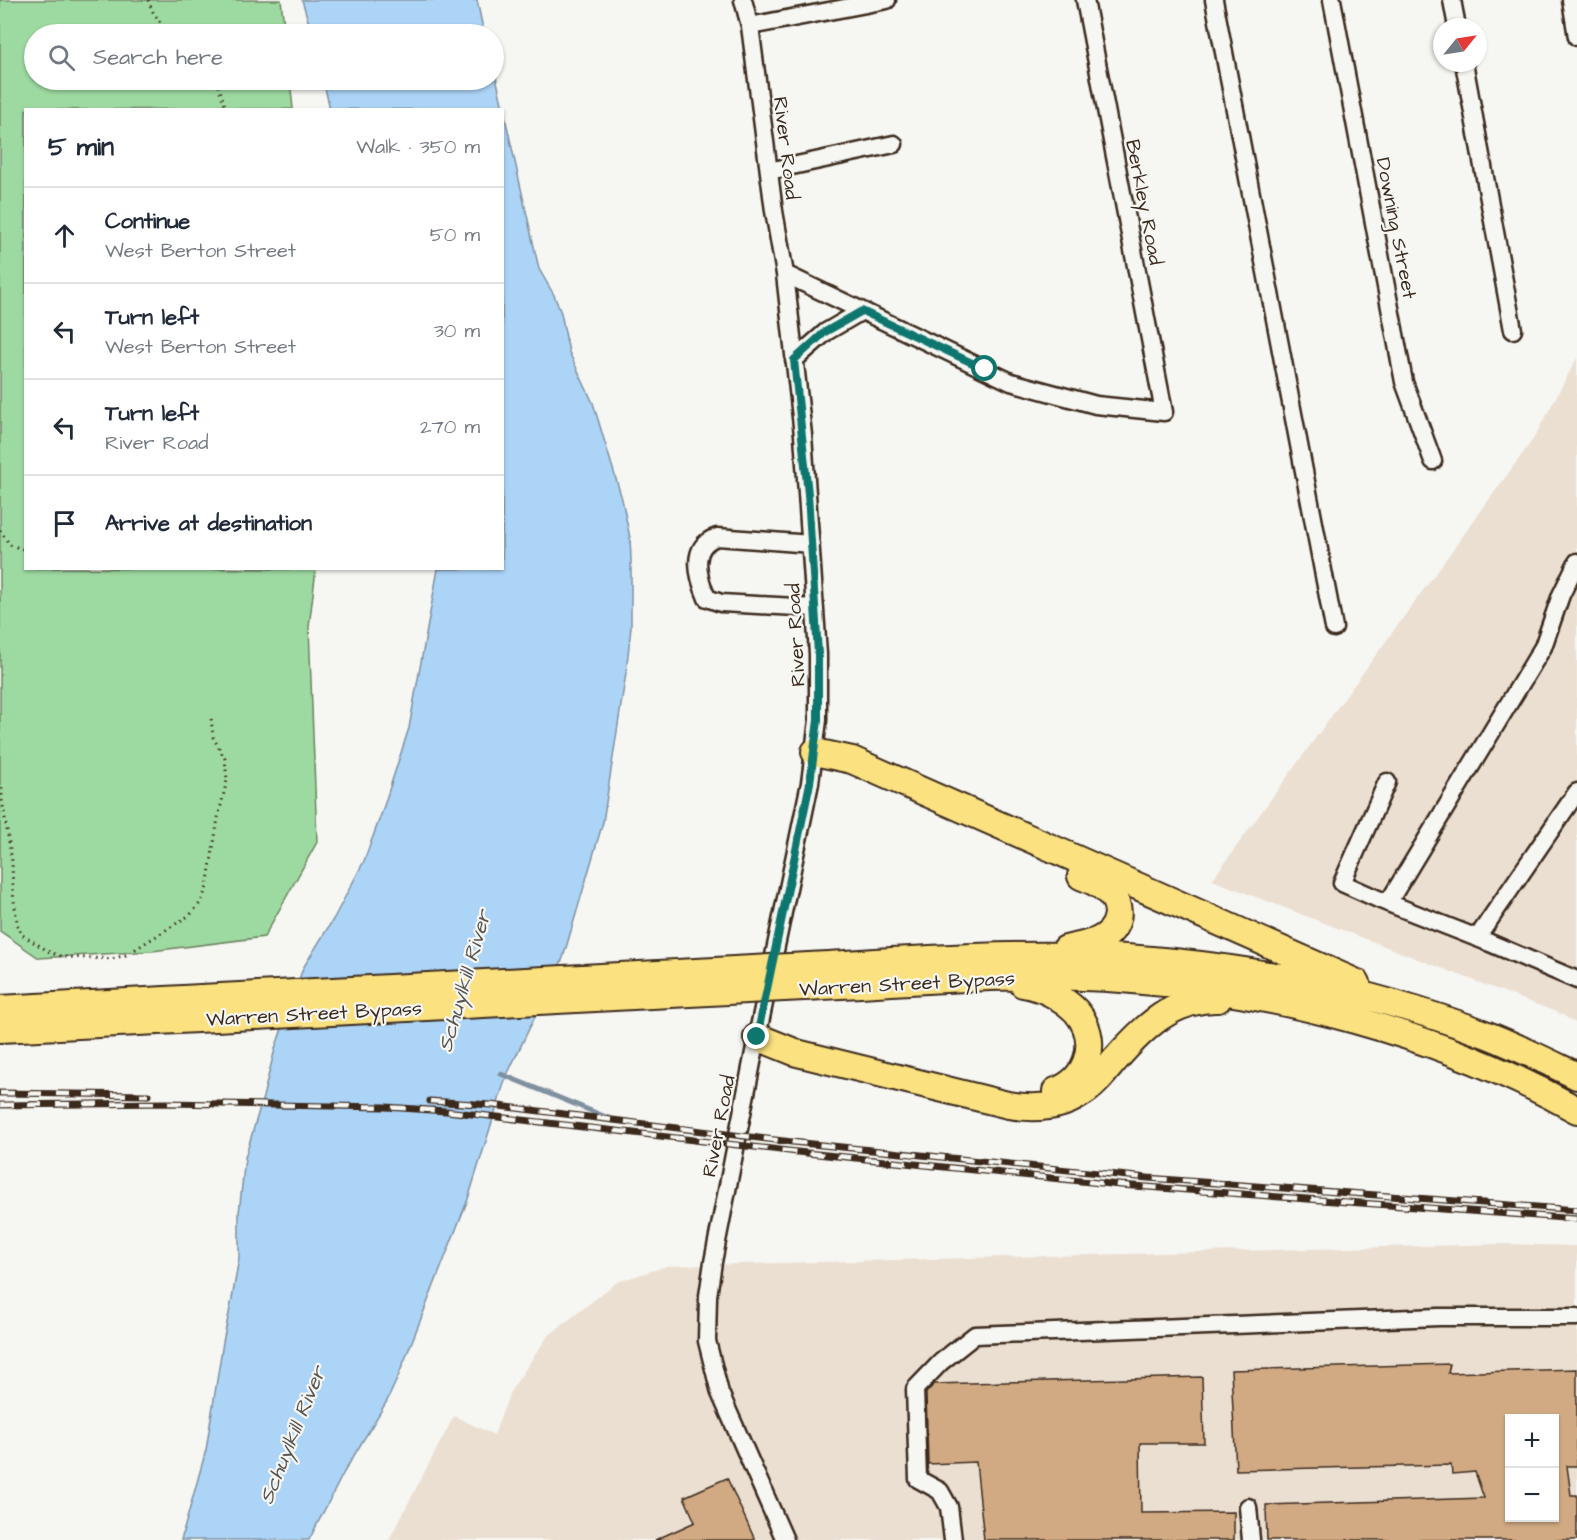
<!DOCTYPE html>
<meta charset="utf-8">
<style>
body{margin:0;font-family:"Architects Daughter",sans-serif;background:#f2f2f3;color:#1f2937}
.controls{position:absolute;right:18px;bottom:18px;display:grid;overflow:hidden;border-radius:0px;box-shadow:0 2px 4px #0004}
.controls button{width:54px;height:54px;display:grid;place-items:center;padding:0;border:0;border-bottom:2px solid #e0e1e3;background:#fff;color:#1f2937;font:30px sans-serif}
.compass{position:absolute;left:1433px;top:18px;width:54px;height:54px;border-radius:50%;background:#fff;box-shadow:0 2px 4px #0004;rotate:60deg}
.stop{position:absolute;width:18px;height:18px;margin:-14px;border:4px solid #0f766e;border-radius:50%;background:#fff}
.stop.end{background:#0f766e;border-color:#fff;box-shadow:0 2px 6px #0008}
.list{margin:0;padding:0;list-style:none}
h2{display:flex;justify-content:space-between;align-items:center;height:78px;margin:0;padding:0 24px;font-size:26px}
h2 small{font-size:20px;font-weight:400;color:#747a83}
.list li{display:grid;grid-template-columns:39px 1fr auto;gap:18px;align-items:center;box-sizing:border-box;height:96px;padding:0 24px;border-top:2px solid #e0e1e3}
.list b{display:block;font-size:22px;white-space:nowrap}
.list p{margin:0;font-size:20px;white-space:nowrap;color:#747a83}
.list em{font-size:20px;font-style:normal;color:#747a83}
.icon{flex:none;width:33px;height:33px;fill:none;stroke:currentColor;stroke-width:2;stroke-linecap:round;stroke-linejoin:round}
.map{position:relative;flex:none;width:1577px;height:1540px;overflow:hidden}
.search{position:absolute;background:#fff;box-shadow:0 2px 4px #0004;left:24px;top:24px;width:480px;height:66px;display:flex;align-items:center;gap:15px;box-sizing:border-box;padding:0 21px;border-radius:33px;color:#747a83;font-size:22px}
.panel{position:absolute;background:#fff;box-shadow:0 2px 4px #0004;left:24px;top:108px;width:480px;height:462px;border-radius:0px}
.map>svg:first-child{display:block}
.built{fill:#ebdfd1;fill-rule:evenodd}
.green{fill:#9ddaa1;stroke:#6c8260;stroke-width:1.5}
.water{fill:#acd4f7;stroke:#7f90a0;stroke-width:1.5}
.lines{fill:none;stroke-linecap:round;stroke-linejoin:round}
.stream{stroke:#7f90a0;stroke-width:5}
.building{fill:#d1aa83;stroke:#3b2a1e;stroke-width:1.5;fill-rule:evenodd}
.minor-casing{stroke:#3b2a1e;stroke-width:21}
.highway-casing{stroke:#3b2a1e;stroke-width:30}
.path{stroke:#3b2a1e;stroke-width:3;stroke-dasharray:1.5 4.5;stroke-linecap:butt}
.minor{stroke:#f6f6f2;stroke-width:16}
.highway{stroke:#fbe180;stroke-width:26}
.rail-casing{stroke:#3b2a1e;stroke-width:7}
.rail{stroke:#f6f6f2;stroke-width:4.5;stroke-dasharray:14;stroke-linecap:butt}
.highway-bridge-casing{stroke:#3b2a1e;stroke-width:30;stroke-linecap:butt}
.highway-bridge{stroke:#fbe180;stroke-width:26}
.route{stroke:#0f766e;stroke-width:8}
.labels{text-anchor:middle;stroke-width:4.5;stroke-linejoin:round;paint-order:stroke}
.street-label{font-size:20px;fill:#3b2a1e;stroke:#f6f6f2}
.water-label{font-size:21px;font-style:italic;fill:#575454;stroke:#f6f6f2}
</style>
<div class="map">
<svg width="1577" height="1540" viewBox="0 0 1577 1540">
<rect width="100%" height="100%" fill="#f6f6f2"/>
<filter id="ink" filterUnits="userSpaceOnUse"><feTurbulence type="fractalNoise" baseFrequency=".0167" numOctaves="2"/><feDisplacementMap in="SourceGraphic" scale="12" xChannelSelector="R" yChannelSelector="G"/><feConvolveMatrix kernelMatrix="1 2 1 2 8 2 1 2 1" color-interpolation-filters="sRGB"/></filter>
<g filter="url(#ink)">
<path class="built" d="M1577,358V1024L1561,1014L1212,880L1534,438Z
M1502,1244L1577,1246V1540H389L454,1416L494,1435L510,1392L547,1337L617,1282L667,1266ZM1510,1418H1554V1518H1510Z"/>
<path class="green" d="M0,0H281L285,34H34V80H290L293,109L26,110V568L316,569L309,627L317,842L264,937L152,951L39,958L0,931Z"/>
<path class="water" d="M302,0H477L484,34H312Z
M494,68L539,269L554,295L561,313L569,352L593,403L622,499L630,538L631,559V627L626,673L603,822L563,958L506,1077L468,1199L398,1377L387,1401L344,1472L309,1540H181L206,1450L223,1342L232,1299L239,1258V1213L245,1158L263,1097L275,1049L303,968L334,918L364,861L382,812L409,728L438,569L502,568V110L330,109L323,80H494Z"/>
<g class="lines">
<path class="stream" d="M501,1074L611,1119"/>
</g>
<path class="building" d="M1450,1364L1448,1373L1577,1369V1466H1567L1571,1495H1577V1540H1267L1266,1505L1484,1498L1475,1472L1452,1474L1451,1465L1236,1470L1231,1370ZM1509,1419H1554V1518H1509Z
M1202,1377L1204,1443H1140L1141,1513L1234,1512V1540H984L976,1462L928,1464L926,1393L934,1384Z
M727,1478L755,1540H655L695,1522L684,1497Z"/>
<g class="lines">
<defs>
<path id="minor" d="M743,0L750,26L774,211L785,274L803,435L818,654V720L810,783L757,1037L713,1262L708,1296L707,1341L720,1393L785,1540
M1214,0L1334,628
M1332,0L1404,382L1433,461
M1452,0L1457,27
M1571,0L1577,37
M750,26L887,0
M1464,63L1513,330
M769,171L894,144
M785,274L1011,382L1096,405L1164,412L1085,0
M794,360L826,332L862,311
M811,544L717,537C689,546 698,577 707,598L721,603L815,608
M1387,782L1342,883L1378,899L1490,943L1577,980
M1388,903L1543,647L1561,595L1577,562
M1477,938L1577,792
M1248,1507L1251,1540
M953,1540L949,1507L940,1491L918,1479L915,1389L941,1362L975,1335L1439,1317H1577"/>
<path id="highway" d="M815,752L852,760L1357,983
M1066,949C1077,946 1089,945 1099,940C1120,930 1125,905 1106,890C1099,883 1090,880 1081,876
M809,966C898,961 987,954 1077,956C1214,959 1362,986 1490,1036C1520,1048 1548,1062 1577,1076
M1023,984C1042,987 1062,997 1076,1011C1100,1039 1090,1078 1056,1091
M804,987C910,982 1017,971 1122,979C1276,991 1442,1034 1577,1110
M0,1009L201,998
M0,1029L197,1019
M757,1037L797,1053L1008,1105C1032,1109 1057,1109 1079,1095C1094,1087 1104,1073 1115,1060C1143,1028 1173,998 1218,999"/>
</defs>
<use href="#minor" class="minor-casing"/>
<use href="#highway" class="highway-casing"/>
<path class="path" d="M148,0L153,12L169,34
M217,80L226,110
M0,530L10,545L26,550
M2,788V800L12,861L13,893L17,922L21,934L51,953L64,957L112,959L126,955L190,915L201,902L207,887L218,818L227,780L225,759L213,737L211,717"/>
<use href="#minor" class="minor"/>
<use href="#highway" class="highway"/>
<defs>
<path id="rail" d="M0,1093L148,1095
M430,1101L491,1105L792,1142L1148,1178L1577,1210
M0,1105L167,1103L386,1107L446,1111L797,1152L1120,1185L1577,1219"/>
</defs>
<use href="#rail" class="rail-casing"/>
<use href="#rail" class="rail"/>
<defs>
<path id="highway-bridge" d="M201,998L809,966
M197,1019L804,987"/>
</defs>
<use href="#highway-bridge" class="highway-bridge-casing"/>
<use href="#highway-bridge" class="highway-bridge"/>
</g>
</g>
<g class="lines" filter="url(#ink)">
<path class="route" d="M757,1037L810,783L818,720V654L808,494L794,360L825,332L862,311L985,369"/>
</g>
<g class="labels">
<g class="street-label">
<text transform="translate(787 148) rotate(83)" y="7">River Road</text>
<text transform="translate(1145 202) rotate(79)" y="7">Berkley Road</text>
<text transform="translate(1397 228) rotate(79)" y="7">Downing Street</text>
<text transform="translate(795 635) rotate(-93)" y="7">River Road</text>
<text transform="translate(907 983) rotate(-3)" y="7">Warren Street Bypass</text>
<text transform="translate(314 1013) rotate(-3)" y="7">Warren Street Bypass</text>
<text transform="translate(718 1126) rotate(-79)" y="7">River Road</text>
</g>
<g class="water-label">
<text transform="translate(464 981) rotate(-74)" y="7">Schuylkill River</text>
<text transform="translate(292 1435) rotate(-68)" y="7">Schuylkill River</text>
</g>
</g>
</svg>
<div class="controls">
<button>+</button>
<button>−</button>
</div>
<svg class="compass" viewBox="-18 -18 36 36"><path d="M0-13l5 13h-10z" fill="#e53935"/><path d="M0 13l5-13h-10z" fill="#747a83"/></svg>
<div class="stop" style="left:985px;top:369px"></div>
<div class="stop end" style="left:757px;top:1037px"></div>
<div class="search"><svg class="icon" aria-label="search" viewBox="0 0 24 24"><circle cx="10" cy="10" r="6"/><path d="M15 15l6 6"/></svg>Search here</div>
<section class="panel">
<h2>5 min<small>Walk · 350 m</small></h2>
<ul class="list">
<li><svg class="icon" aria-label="ahead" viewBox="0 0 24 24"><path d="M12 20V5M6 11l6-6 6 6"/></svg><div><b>Continue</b><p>West Berton Street</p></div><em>50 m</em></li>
<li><svg class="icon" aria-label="left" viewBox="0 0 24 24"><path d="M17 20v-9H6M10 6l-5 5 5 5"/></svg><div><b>Turn left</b><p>West Berton Street</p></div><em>30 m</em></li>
<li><svg class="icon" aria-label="left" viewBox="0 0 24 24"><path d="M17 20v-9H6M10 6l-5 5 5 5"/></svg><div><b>Turn left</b><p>River Road</p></div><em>270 m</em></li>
<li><svg class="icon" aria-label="arrive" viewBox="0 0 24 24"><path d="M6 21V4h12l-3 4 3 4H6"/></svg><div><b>Arrive at destination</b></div></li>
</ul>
</section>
</div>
